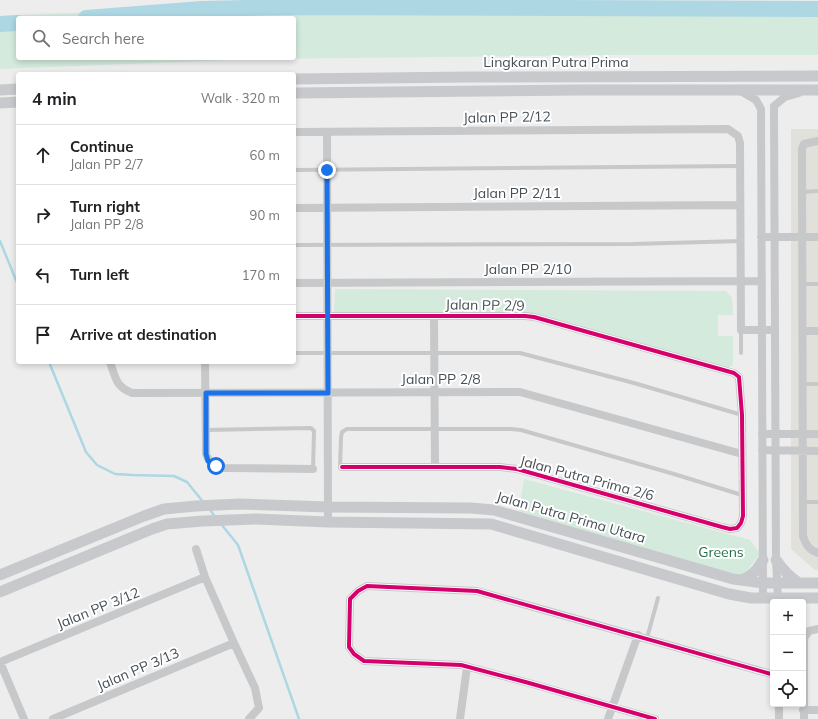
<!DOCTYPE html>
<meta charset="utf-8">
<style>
body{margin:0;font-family:Mulish,sans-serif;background:#f2f2f2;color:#202124}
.controls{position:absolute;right:12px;bottom:12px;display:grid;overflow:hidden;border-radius:4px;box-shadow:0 2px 6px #0003}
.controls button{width:36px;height:36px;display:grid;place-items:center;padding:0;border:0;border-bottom:1px solid #e0e0e0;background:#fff;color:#202124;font:20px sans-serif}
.stop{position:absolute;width:12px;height:12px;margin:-9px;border:3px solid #1a73e8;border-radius:50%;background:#fff}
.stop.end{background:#1a73e8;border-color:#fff;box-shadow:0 1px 4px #0008}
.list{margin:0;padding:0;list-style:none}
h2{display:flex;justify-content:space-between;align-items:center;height:52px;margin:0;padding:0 16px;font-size:17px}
h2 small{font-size:13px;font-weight:400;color:#757577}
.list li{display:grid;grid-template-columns:26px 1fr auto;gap:12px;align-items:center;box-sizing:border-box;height:60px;padding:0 16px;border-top:1px solid #e0e0e0}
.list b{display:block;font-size:15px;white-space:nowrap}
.list p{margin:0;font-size:13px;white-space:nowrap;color:#757577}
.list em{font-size:13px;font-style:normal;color:#757577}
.icon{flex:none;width:22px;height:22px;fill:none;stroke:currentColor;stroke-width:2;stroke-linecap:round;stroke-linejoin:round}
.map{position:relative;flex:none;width:818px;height:719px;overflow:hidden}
.search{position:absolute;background:#fff;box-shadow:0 2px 6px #0003;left:16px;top:16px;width:280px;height:44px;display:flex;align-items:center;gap:10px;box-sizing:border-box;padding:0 14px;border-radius:4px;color:#757577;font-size:15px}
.panel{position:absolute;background:#fff;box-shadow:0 2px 6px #0003;left:16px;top:72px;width:280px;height:292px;border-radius:4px}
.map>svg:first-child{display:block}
.commercial{fill:#e2e0da}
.green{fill:#d3eadc;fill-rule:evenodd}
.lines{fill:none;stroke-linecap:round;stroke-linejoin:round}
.stream{stroke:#acd7e3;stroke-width:2.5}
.river{stroke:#acd7e3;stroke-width:16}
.service{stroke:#c7c8ca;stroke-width:4}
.minor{stroke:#c7c8ca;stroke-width:8}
.secondary{stroke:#c7c9cc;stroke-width:11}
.cycleway-casing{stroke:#fff;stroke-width:6}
.cycleway{stroke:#d6006c;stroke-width:4}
.route{stroke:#1a73e8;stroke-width:5}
.labels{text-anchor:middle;stroke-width:4;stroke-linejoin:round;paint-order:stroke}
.street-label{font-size:14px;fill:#464f56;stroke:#fff}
.park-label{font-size:14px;fill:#216e49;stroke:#fff}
</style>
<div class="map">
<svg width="818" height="719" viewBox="0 0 818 719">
<rect width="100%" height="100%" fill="#ededed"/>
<path class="commercial" d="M791,129H818V570H815L791,549Z"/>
<path class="green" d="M612,3H818V55H612L259,59L0,69V16L258,6ZM18,18H294V58H18Z
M335,289L726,291L732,298L733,315H718V336H733V365L728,368L533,313L334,312Z
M524,479L750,540L760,554L743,575L712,569L519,511Z"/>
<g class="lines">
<path class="stream" d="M0,241L18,285
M49,362L86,452L97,465L115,474L133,475L174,476L187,482L204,503
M209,508L215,517
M221,524L238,545L299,719"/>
<path class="river" d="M86,18L202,9L290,7L818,9
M0,24L18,23"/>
<path class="service" d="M294,170L740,166
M802,192L818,191
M294,245L633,244L741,241
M803,284H818
M294,353H520L634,383L742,415
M741,353V330
M803,384H818
M206,430L311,428L314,431L313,469
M340,467L341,437L342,432L347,429H511L521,430L674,474L742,495
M803,502H818
M647,638L658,598"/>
<path class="minor" d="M739,90L756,100L761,109L763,598
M294,132L728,129L738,136L740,143L741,330H775
M327,132L328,522
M818,141L804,144L802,149L803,536C806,545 809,550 818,553
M294,208L740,205
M761,237H818
M294,283L762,281
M294,316H525L534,317L734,373L739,377L742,415L743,516L741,523L737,528L730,529L722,527L517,469L500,467H342
M434,316L435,467
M803,331H818
M110,362C116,378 115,386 132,393L520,392L742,454
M205,362L206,454C209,463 214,466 223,468L313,469
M762,434H818
M762,450L818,451
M196,549L205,577L234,643L255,688L259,708L249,719
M778,598L776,560L774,112V106L785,97L799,93
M0,662L205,577
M0,662L24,719
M779,704V719
M803,710H818
M53,719L234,643
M460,719L467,667
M608,719L638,635
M655,719L529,683L461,665L364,661L354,654L349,647L350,599L358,591L367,586L477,591L771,674L773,675
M804,719V638L809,631L818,629"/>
<path class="secondary" d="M294,79L469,77L818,76
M0,90L18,89
M294,93L579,90H818
M0,103L18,102
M776,560C783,570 789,577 799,583
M0,575L144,516L164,509L196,506L240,504L328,507L471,508L494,510L733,579L764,583H818
M742,580C753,575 757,570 763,560
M0,592L152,529L167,524L203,521L256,519L328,522L491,524L729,594L751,598H818"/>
<defs>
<path id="cycleway" d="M294,316H525L534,317L734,373L739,377L742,415L743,516L741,523L737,528L730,529L722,527L517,469L500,467H342
M655,719L529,683L461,665L364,661L354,654L349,647L350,599L358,591L367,586L477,591L771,674L773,675"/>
</defs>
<use href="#cycleway" class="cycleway-casing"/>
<use href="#cycleway" class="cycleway"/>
</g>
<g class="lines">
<path class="route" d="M216,466L208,461L206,454V393H328L327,170"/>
</g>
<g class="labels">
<g class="street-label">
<text x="556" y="67">Lingkaran Putra Prima</text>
<text transform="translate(507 117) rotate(-1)" y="5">Jalan PP 2/12</text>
<text x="517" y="198">Jalan PP 2/11</text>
<text x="528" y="274">Jalan PP 2/10</text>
<text transform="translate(485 305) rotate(1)" y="5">Jalan PP 2/9</text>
<text x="441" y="384">Jalan PP 2/8</text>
<text transform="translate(587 478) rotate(15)" y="5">Jalan Putra Prima 2/6</text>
<text transform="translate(571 517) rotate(16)" y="5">Jalan Putra Prima Utara</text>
<text transform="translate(98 608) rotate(-22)" y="5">Jalan PP 3/12</text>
<text transform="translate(138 669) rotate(-23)" y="5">Jalan PP 3/13</text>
</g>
<g class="park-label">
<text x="721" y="557">Greens</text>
</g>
</g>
</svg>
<div class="controls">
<button>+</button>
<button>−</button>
<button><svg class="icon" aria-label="locate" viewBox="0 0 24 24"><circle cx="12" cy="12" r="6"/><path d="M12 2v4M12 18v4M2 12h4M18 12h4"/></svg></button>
</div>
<div class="stop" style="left:216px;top:466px"></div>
<div class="stop end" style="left:327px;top:170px"></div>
<div class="search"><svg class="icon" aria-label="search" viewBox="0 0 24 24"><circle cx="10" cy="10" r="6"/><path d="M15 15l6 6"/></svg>Search here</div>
<section class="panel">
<h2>4 min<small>Walk · 320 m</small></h2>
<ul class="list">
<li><svg class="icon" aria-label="ahead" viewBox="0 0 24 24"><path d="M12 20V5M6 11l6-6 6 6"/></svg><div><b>Continue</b><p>Jalan PP 2/7</p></div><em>60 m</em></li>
<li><svg class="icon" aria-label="right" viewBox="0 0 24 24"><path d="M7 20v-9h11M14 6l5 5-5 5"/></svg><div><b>Turn right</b><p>Jalan PP 2/8</p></div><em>90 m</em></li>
<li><svg class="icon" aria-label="left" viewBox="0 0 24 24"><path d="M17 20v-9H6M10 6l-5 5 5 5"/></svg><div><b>Turn left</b></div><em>170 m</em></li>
<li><svg class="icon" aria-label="arrive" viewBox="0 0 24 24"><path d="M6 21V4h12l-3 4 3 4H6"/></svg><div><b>Arrive at destination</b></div></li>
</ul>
</section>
</div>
